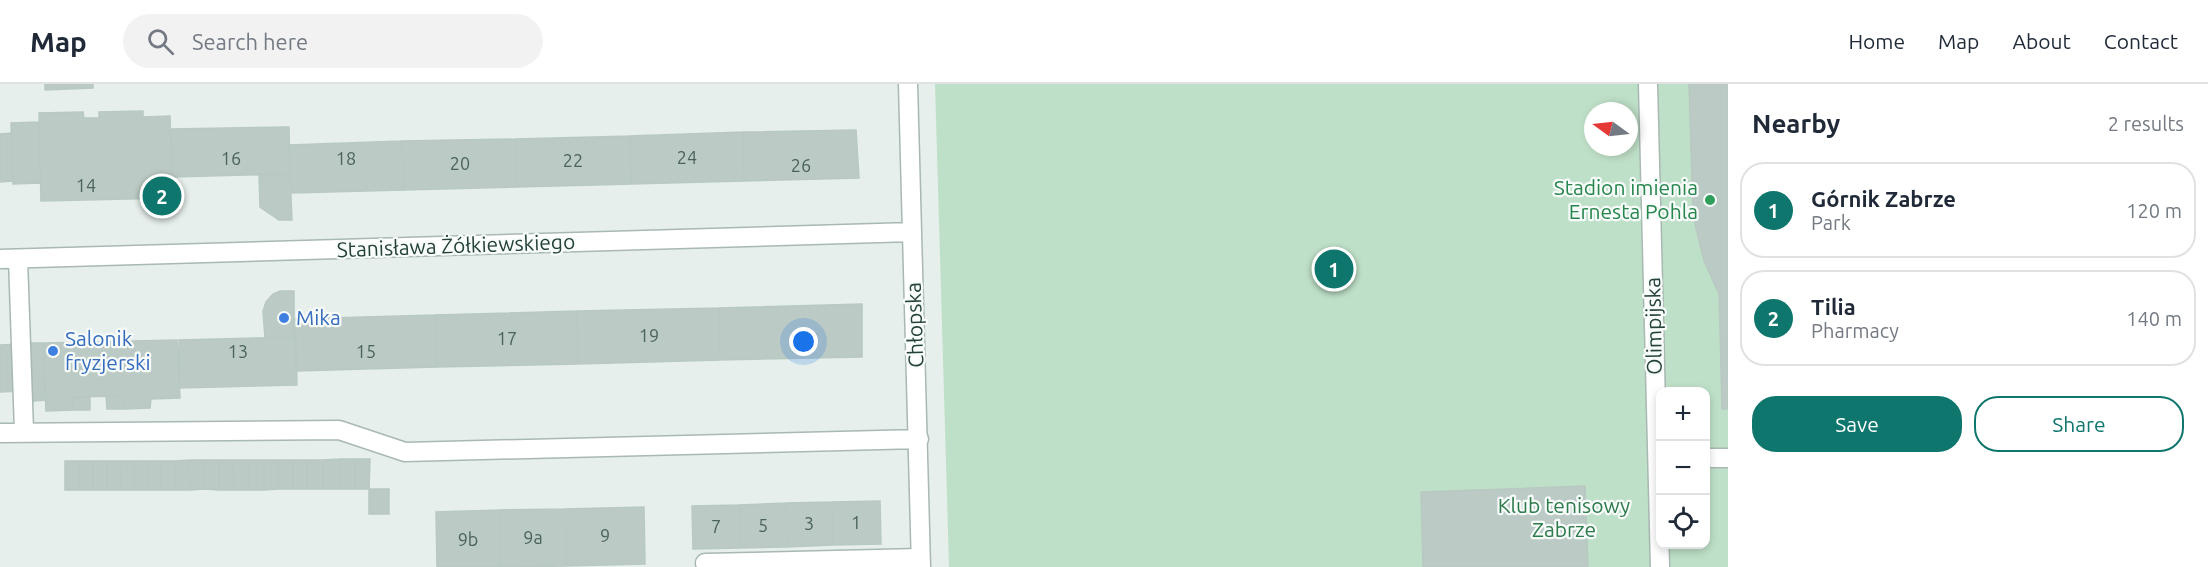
<!DOCTYPE html>
<meta charset="utf-8">
<style>
body{margin:0;font-family:Ubuntu,sans-serif;background:#f2f2f3;color:#1f2937}
.controls{position:absolute;right:18px;bottom:18px;display:grid;overflow:hidden;border-radius:12px;box-shadow:0 3px 9px #0003}
.controls button{width:54px;height:54px;display:grid;place-items:center;padding:0;border:0;border-bottom:2px solid #e0e1e3;background:#fff;color:#1f2937;font:30px sans-serif}
.compass{position:absolute;left:1584px;top:18px;width:54px;height:54px;border-radius:50%;background:#fff;box-shadow:0 3px 9px #0003;rotate:285deg}
.you{position:absolute;left:804px;top:258px;width:21px;height:21px;margin:-15px;border:4px solid #fff;border-radius:50%;background:#1a73e8;box-shadow:0 0 0 9px #1a73e833}
.badge{display:grid;place-items:center;width:39px;height:39px;border-radius:50%;background:#0f766e;color:#fff;font-size:20px;font-weight:700}
.pin{position:absolute;translate:-50% -50%;border:3px solid #fff;box-shadow:0 2px 6px #0006}
.list{margin:0;padding:0;list-style:none}
h2{display:flex;justify-content:space-between;align-items:center;height:78px;margin:0;padding:0 24px;font-size:26px}
h2 small{font-size:20px;font-weight:400;color:#747a83}
.list li{display:grid;grid-template-columns:39px 1fr auto;gap:18px;align-items:center;box-sizing:border-box;height:96px;margin:0 12px 12px;padding:0 12px;border:2px solid #e0e1e3;border-radius:24px}
.list b{display:block;font-size:22px;white-space:nowrap}
.list p{margin:0;font-size:20px;white-space:nowrap;color:#747a83}
.list em{font-size:20px;font-style:normal;color:#747a83}
.actions{display:flex;gap:12px;padding:18px 24px}
.actions a{flex:1;padding:14px 0;border:2px solid #0f766e;border-radius:24px;text-align:center;font-size:21px;color:#0f766e}
.actions .main{background:#0f766e;color:#fff}
.icon{flex:none;width:33px;height:33px;fill:none;stroke:currentColor;stroke-width:2;stroke-linecap:round;stroke-linejoin:round}
.map{position:relative;flex:none;width:1728px;height:483px;overflow:hidden}
header{display:flex;align-items:center;gap:36px;box-sizing:border-box;height:84px;padding:0 30px;background:#fff;border-bottom:2px solid #e0e1e3}
header strong{font-size:28px}
nav{display:flex;gap:33px;margin-inline-start:auto;font-size:21px}
.search{width:420px;height:54px;background:#f2f2f3;display:flex;align-items:center;gap:15px;box-sizing:border-box;padding:0 21px;border-radius:33px;color:#747a83;font-size:22px}
main{display:flex}
aside{flex:1;background:#fff}
.map>svg:first-child{display:block}
.green{fill:#bfe0c8;fill-rule:evenodd}
.building{fill:#bbcac4;stroke:#b8c9c2;stroke-width:1.5}
.lines{fill:none;stroke-linecap:round;stroke-linejoin:round}
.minor-casing{stroke:#a8b8b2;stroke-width:21}
.minor{stroke:#fff;stroke-width:18}
.leisure-dot{fill:#2e9e5b;stroke:#f7fbf9;stroke-width:2}
.shop-dot{fill:#3f7fe0;stroke:#f7fbf9;stroke-width:2}
.labels{text-anchor:middle;stroke-width:4.5;stroke-linejoin:round;paint-order:stroke}
.number-label{font-size:18px;fill:#4a645c}
.leisure-label{font-size:21px;fill:#27864d;stroke:#f7fbf9;text-anchor:end}
.street-label{font-size:21px;fill:#24423a;stroke:#f7fbf9}
.shop-label{font-size:21px;fill:#366cbe;stroke:#f7fbf9;text-anchor:start}
.park-label{font-size:21px;fill:#2d7a4b;stroke:#f7fbf9}
</style>
<header>
<strong>Map</strong>
<div class="search"><svg class="icon" aria-label="search" viewBox="0 0 24 24"><circle cx="10" cy="10" r="6"/><path d="M15 15l6 6"/></svg>Search here</div>
<nav><a>Home</a><a>Map</a><a>About</a><a>Contact</a></nav>
</header>
<main>
<div class="map">
<svg width="1728" height="483" viewBox="0 0 1728 483">
<rect width="100%" height="100%" fill="#e6efeb"/>
<path class="green" d="M935,0H1728V483H949ZM1593,27H1629V63H1593ZM1660,308H1706V460H1660Z"/>
<path class="building" d="M45,0H93V4L45,6Z
M1689,0H1728V325H1722L1719,210L1704,177L1693,132Z
M143,27V33L170,32L172,114L41,117L39,29L83,28L84,34H99V28Z
M39,38L40,99L13,100L11,39Z
M289,43L290,90L172,93L171,45Z
M856,46L859,94L744,97L743,48Z
M743,48L744,97L631,100L630,52Z
M11,49L13,97L0,98V50Z
M630,52L631,100L517,103L516,55Z
M516,55L517,103L404,106L402,57Z
M402,57L404,106L291,109L289,61Z
M259,90H290L292,136H279L260,123Z
M280,207H294V253L265,254L263,227L266,218L273,210Z
M862,220V273L720,276L719,224Z
M719,224L720,276L578,280L577,227Z
M577,227L578,280L437,283L435,231Z
M435,231L437,283L296,287L294,235Z
M296,253L297,301L179,304V256Z
M177,256L180,314L151,315L150,324L125,325L124,312L73,313V326L46,327L43,259Z
M19,259H43L46,316L21,318Z
M19,260L21,307L0,308V261Z
M106,312H124L125,325H107Z
M73,313H90V326H73Z
M340,375V405H323V376Z
M340,375H355V405H340Z
M355,375H370L369,405H355Z
M189,376H204V405L190,406Z
M189,376L190,406H175V377Z
M204,376H219V406L204,405Z
M219,376H233L234,406H219Z
M233,376H248L249,406H234Z
M248,376H264V406H249Z
M264,376H278V405L264,406Z
M278,376H293V405H278Z
M293,376H307V405H293Z
M307,376H323V405H307Z
M65,377H79V406H65Z
M79,377H93V406H79Z
M93,377H107V406H93Z
M107,377H120L121,406H107Z
M120,377H134V406H121Z
M134,377H148V406H134Z
M148,377H161V406H148Z
M161,377H175V406H161Z
M1585,402L1588,483H1423L1421,408Z
M369,405H389V430H369Z
M880,417L881,460L833,461L832,418Z
M832,418L833,461L787,463L786,419Z
M786,419L787,463L741,464L739,421Z
M739,421L741,464L693,465L692,422Z
M644,423L645,480L567,482L565,425Z
M565,425L567,482L500,483L499,426Z
M499,426L500,483H437L436,428Z"/>
<g class="lines">
<defs>
<path id="minor" d="M908,0L921,483
M1648,0L1660,483
M0,175L912,148
M18,175L24,347
M0,349L339,346L405,368L919,355
M1706,374H1728
M705,479L920,474"/>
</defs>
<use href="#minor" class="minor-casing"/>
<use href="#minor" class="minor"/>
</g>
<circle class="leisure-dot" cx="1710" cy="116" r="6"/>
<g class="shop-dot">
<circle cx="284" cy="234" r="6"/>
<circle cx="53" cy="267" r="6"/>
</g>
<g class="labels">
<g class="number-label">
<text x="687" y="80">24</text>
<text x="231" y="81">16</text>
<text x="346" y="81">18</text>
<text x="573" y="83">22</text>
<text x="460" y="86">20</text>
<text x="801" y="88">26</text>
<text x="86" y="108">14</text>
<text x="649" y="258">19</text>
<text x="507" y="261">17</text>
<text x="238" y="274">13</text>
<text x="366" y="274">15</text>
<text x="856" y="445">1</text>
<text x="809" y="446">3</text>
<text x="763" y="448">5</text>
<text x="716" y="449">7</text>
<text x="605" y="458">9</text>
<text x="533" y="460">9a</text>
<text x="468" y="462">9b</text>
</g>
<g class="leisure-label">
<text x="1698" y="111">Stadion imienia<tspan x="1698" dy="24">Ernesta Pohla</tspan></text>
</g>
<g class="street-label">
<text transform="translate(456 162) rotate(-2)" y="7">Stanisława Żółkiewskiego</text>
<text transform="translate(915 241) rotate(-92)" y="7">Chłopska</text>
<text transform="translate(1654 242) rotate(-91)" y="7">Olimpijska</text>
</g>
<g class="shop-label">
<text x="296" y="241">Mika</text>
<text x="65" y="262">Salonik<tspan x="65" dy="24">fryzjerski</tspan></text>
</g>
<g class="park-label">
<text x="1564" y="429">Klub tenisowy<tspan x="1564" dy="24">Zabrze</tspan></text>
</g>
</g>
</svg>
<div class="controls">
<button>+</button>
<button>−</button>
<button><svg class="icon" aria-label="locate" viewBox="0 0 24 24"><circle cx="12" cy="12" r="6"/><path d="M12 2v4M12 18v4M2 12h4M18 12h4"/></svg></button>
</div>
<svg class="compass" viewBox="-18 -18 36 36"><path d="M0-13l5 13h-10z" fill="#e53935"/><path d="M0 13l5-13h-10z" fill="#747a83"/></svg>
<div class="you"></div>
<div class="pin badge" style="left:1334px;top:185px">1</div>
<div class="pin badge" style="left:162px;top:112px">2</div>
</div>
<aside>
<h2>Nearby<small>2 results</small></h2>
<ul class="list">
<li><span class="badge">1</span><div><b>Górnik Zabrze</b><p>Park</p></div><em>120 m</em></li>
<li><span class="badge">2</span><div><b>Tilia</b><p>Pharmacy</p></div><em>140 m</em></li>
</ul>
<div class="actions"><a class="main">Save</a><a>Share</a></div>
</aside>
</main>
